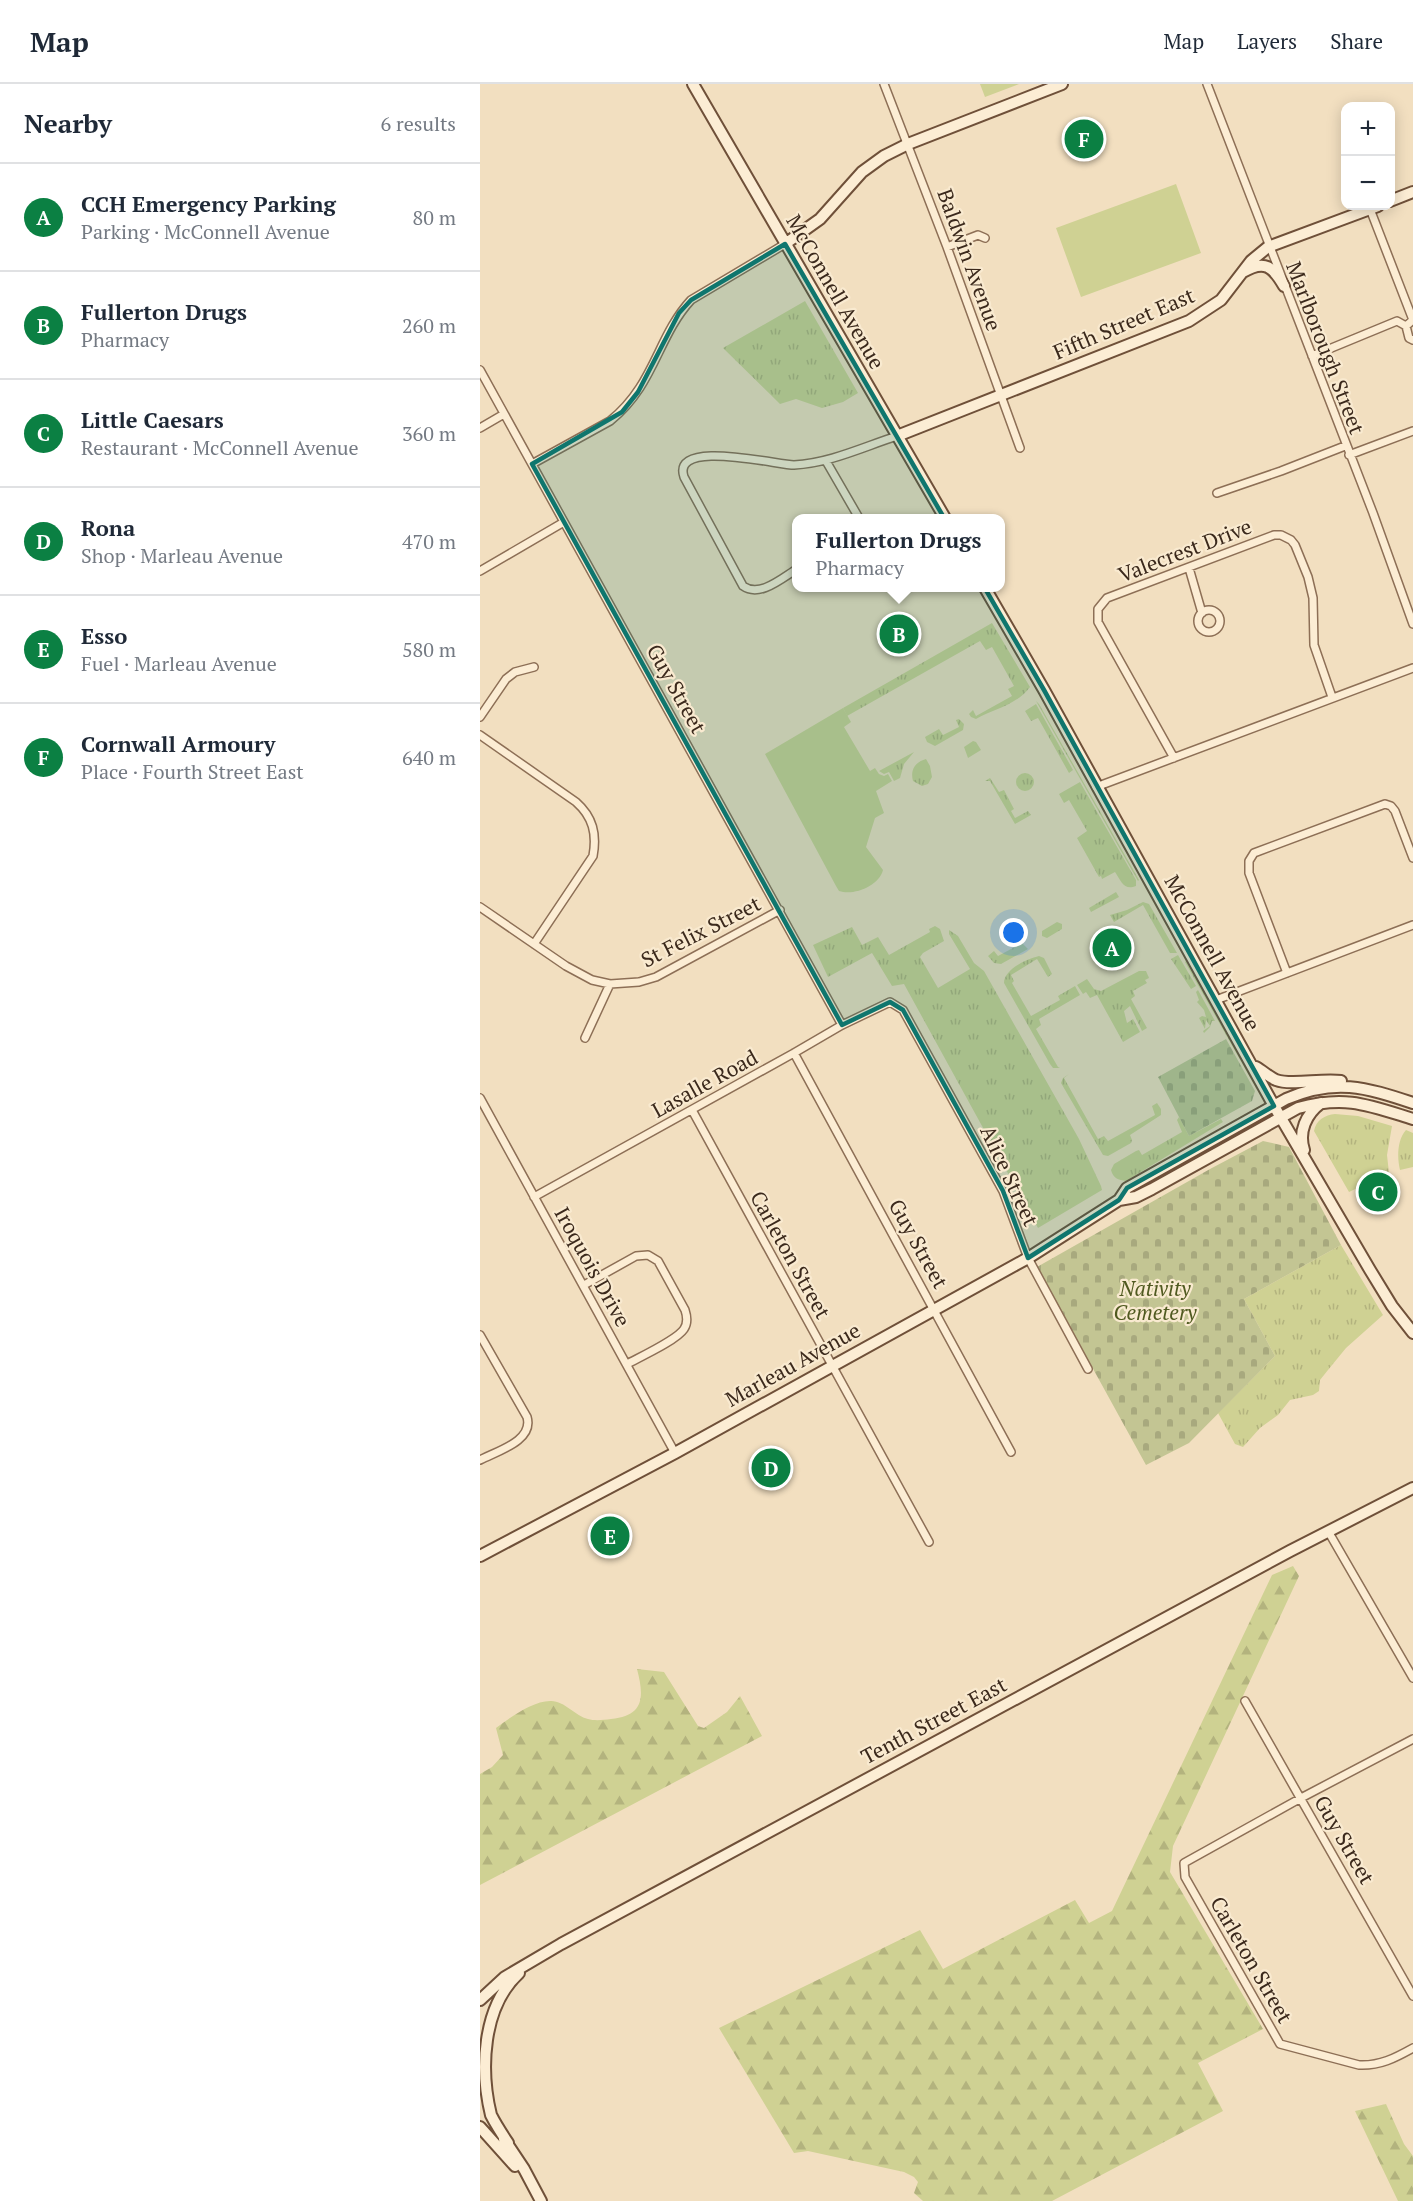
<!DOCTYPE html>
<meta charset="utf-8">
<style>
body{margin:0;font-family:"PT Serif",serif;background:#f2f2f3;color:#1f2937}
.controls{position:absolute;right:18px;top:18px;display:grid;overflow:hidden;border-radius:12px;box-shadow:0 3px 15px #0003}
.controls button{width:54px;height:54px;display:grid;place-items:center;padding:0;border:0;border-bottom:2px solid #e0e1e3;background:#fff;color:#1f2937;font:30px sans-serif}
.you{position:absolute;left:534px;top:849px;width:21px;height:21px;margin:-15px;border:4px solid #fff;border-radius:50%;background:#1a73e8;box-shadow:0 0 0 9px #1a73e833}
.badge{display:grid;place-items:center;width:39px;height:39px;border-radius:50%;background:#0b8043;color:#fff;font-size:20px;font-weight:700}
.pin{position:absolute;translate:-50% -50%;border:3px solid #fff;box-shadow:0 2px 6px #0006}
.popup{position:absolute;left:312px;top:430px;width:213px;height:78px;box-sizing:border-box;display:grid;place-content:center;border-radius:12px;background:#fff;filter:drop-shadow(0 2px 4px #0005);font-size:20px;white-space:nowrap;color:#747a83}
.popup b{font-size:22px;color:#1f2937}
.popup::after{content:'';position:absolute;left:50%;top:100%;margin-left:-12px;border:12px solid transparent;border-top-color:#fff}
.list{margin:0;padding:0;list-style:none}
h2{display:flex;justify-content:space-between;align-items:center;height:78px;margin:0;padding:0 24px;font-size:26px}
h2 small{font-size:20px;font-weight:400;color:#747a83}
.list li{display:grid;grid-template-columns:39px 1fr auto;gap:18px;align-items:center;box-sizing:border-box;height:108px;padding:0 24px;border-top:2px solid #e0e1e3}
.list b{display:block;font-size:22px;white-space:nowrap}
.list p{margin:0;font-size:20px;white-space:nowrap;color:#747a83}
.list em{font-size:20px;font-style:normal;color:#747a83}
.map{position:relative;flex:none;width:933px;height:2117px;overflow:hidden}
header{display:flex;align-items:center;gap:36px;box-sizing:border-box;height:84px;padding:0 30px;background:#fff;border-bottom:2px solid #e0e1e3}
header strong{font-size:28px}
nav{display:flex;gap:33px;margin-inline-start:auto;font-size:21px}
main{display:flex}
aside{flex:1;background:#fff}
.map>svg:first-child{display:block}
.grass{fill:url(#grass-tufts)}
.forest{fill:url(#forest-firs)}
.cemetery{fill:url(#cemetery-stones)}
.park{fill:#cfd193}
.lines{fill:none;stroke-linecap:round;stroke-linejoin:round}
.street-casing{stroke:#8d6f56;stroke-width:10}
.secondary-casing{stroke:#6f5039;stroke-width:14}
.street{stroke:#fcedd4;stroke-width:7}
.secondary{stroke:#fcedd4;stroke-width:10}
.marked{fill:#0f766e;fill-opacity:0.2;stroke:#0f766e;stroke-width:4.5;stroke-linejoin:round}
.labels{text-anchor:middle;stroke-width:4.5;stroke-linejoin:round;paint-order:stroke}
.street-label{font-size:21px;fill:#3b291c;stroke:#f9ead0}
.park-label{font-size:21px;font-style:italic;fill:#505a20;stroke:#f9ead0}
</style>
<header>
<strong>Map</strong>
<nav><a>Map</a><a>Layers</a><a>Share</a></nav>
</header>
<main>
<aside>
<h2>Nearby<small>6 results</small></h2>
<ul class="list">
<li><span class="badge">A</span><div><b>CCH Emergency Parking</b><p>Parking · McConnell Avenue</p></div><em>80 m</em></li>
<li><span class="badge">B</span><div><b>Fullerton Drugs</b><p>Pharmacy</p></div><em>260 m</em></li>
<li><span class="badge">C</span><div><b>Little Caesars</b><p>Restaurant · McConnell Avenue</p></div><em>360 m</em></li>
<li><span class="badge">D</span><div><b>Rona</b><p>Shop · Marleau Avenue</p></div><em>470 m</em></li>
<li><span class="badge">E</span><div><b>Esso</b><p>Fuel · Marleau Avenue</p></div><em>580 m</em></li>
<li><span class="badge">F</span><div><b>Cornwall Armoury</b><p>Place · Fourth Street East</p></div><em>640 m</em></li>
</ul>
</aside>
<div class="map">
<svg width="933" height="2117" viewBox="0 0 933 2117">
<defs>
<pattern id="grass-tufts" width="24" height="20" patternUnits="userSpaceOnUse" patternTransform="scale(1.5)"><rect width="24" height="20" fill="#cfd193"/><path d="M3 7l-1-3M5 7V3M7 7l1-3M15 17l-1-3M17 17v-4M19 17l1-3" fill="none" stroke="#b3b37e"/></pattern>
<pattern id="forest-firs" width="22" height="20" patternUnits="userSpaceOnUse" patternTransform="scale(1.5)"><rect width="22" height="20" fill="#cfd193"/><path d="M5 1l3.5 6h-7zM16 11l3.5 6h-7z" fill="#b3b37e"/></pattern>
<pattern id="cemetery-stones" width="16" height="16" patternUnits="userSpaceOnUse" patternTransform="scale(1.5)"><rect width="16" height="16" fill="#c3c593"/><path d="M2 7V4a2 2 0 0 1 4 0v3zM10 15v-3a2 2 0 0 1 4 0v3z" fill="#a8a97e"/></pattern>
</defs>
<rect width="100%" height="100%" fill="#f2dfc0"/>
<path class="grass" d="M325,217L378,309L363,318L342,324L316,315L300,320L243,264Z
M512,539L550,603C537,621 514,625 496,635L491,633L489,630L493,626L496,632L532,612L528,605L534,602L512,563L506,566L500,557L367,632L363,624Z
M556,617L559,620L659,796L658,797Z
M556,620L593,686L589,689L558,634L551,637L545,627Z
M479,635L484,640L483,646L455,662L447,658L445,653L459,645L463,651L479,643L476,636Z
M493,657L496,658L501,666L488,674L484,663Z
M434,668L424,680L420,694L414,697L409,688L404,690L399,687Z
M446,675L450,682L452,693L448,700L442,702L433,697C430,686 435,678 446,675Z
M536 698a9 9 0 1 1 18 0a9 9 0 1 1-18 0Z
M510,694L519,708L524,706L534,725L531,727L535,734L548,727L551,731L535,740L510,697H505Z
M600,698L656,796V802C644,807 641,797 635,788L622,795L621,792L619,793L597,754L607,747L589,716L584,719L579,710Z
M636,808L639,813L611,828L609,824Z
M663,818L669,820L697,869H690L663,821L634,838L630,831L647,826Z
M577,838L582,840V845L567,854L562,852V847Z
M455,842L460,845L464,857L443,869L440,873L458,904L490,885L469,850V846L478,852L494,879L504,887L599,1055L621,1102L622,1106L558,1144L424,900L412,902L392,869L348,893L333,861L372,843L382,861L398,853L409,871L450,848L449,845Z
M542,859L548,865L521,880L514,879L508,872L514,867L518,872Z
M698,871L716,902L711,905L691,875Z
M559,872L564,874L572,890L568,893L557,875L531,891L534,897L532,899L551,932L580,916L578,912L595,902L600,911L559,935L561,941L556,945L578,983H580L578,984H573L570,980L524,899C524,885 547,875 559,872Z
M706,877L775,998L777,1006L705,878Z
M659,887H666L669,894L665,896L667,899L653,907L655,912L651,915L667,944L662,947L650,922L644,927L647,939L653,935L660,948L643,958L617,911L610,914L606,908L603,910L597,901L607,895L614,905L621,907Z
M718,906L735,937H732L730,943L724,949L723,947L730,942L726,936L725,945L719,934L722,932L726,933L724,926L717,918L719,916L716,908Z
M589,990L584,994L618,1055L624,1052L628,1057L675,1031L672,1022L677,1019L681,1025V1031L650,1051L652,1056L651,1059L628,1072L623,1071L581,999L583,994Z
M855,1030L878,1032L912,1042L907,1071L909,1089L869,1108L834,1047C836,1036 845,1031 855,1030Z
M699,1033L709,1052L741,1035L743,1038L646,1097C638,1096 633,1094 631,1086L634,1080L656,1067L659,1066L662,1071L702,1048L697,1036Z
M926,1046L933,1049V1083L920,1086C917,1074 917,1056 926,1046Z
M861,1161L903,1231L866,1264L848,1286L840,1296L839,1307L833,1311L810,1316L798,1331L780,1344L763,1363L755,1360L738,1329L795,1272L764,1215Z"/>
<path class="forest" d="M813,1482L819,1492L693,1762L690,1788L783,1945L718,1979L743,2027L572,2117H443L434,2109L438,2098L434,2093L424,2088L328,2067L314,2069L239,1944L440,1846L463,1885L595,1816L609,1839L632,1827L792,1491Z
M157,1585L184,1588L218,1642L224,1644L247,1628L260,1612L282,1652L0,1801V1690L12,1683L23,1671L16,1644C29,1634 53,1617 70,1617C84,1616 95,1632 108,1635C115,1637 123,1636 131,1635C165,1632 164,1612 157,1585Z
M906,2020L924,2060L933,2072V2117H918L875,2027Z"/>
<path class="cemetery" d="M746,955L775,1007L772,1017L709,1052L678,993Z
M783,1057L809,1063L861,1161L764,1215L795,1272L709,1359L666,1381L557,1183L730,1085Z"/>
<path class="park" d="M500,0H539L505,13Z
M696,100L721,169L601,213L576,144Z
M363,624L371,638L364,643L390,687L395,684L399,690L404,692L408,690L412,697L396,707L404,729L395,734L386,763L403,786C399,802 374,812 359,807L356,802L285,670Z"/>
<g class="lines">
<defs>
<path id="street" d="M404,0L467,163L540,364
M727,0L893,429L933,540
M467,163L498,151L505,154
M926,242L929,254L933,256
M832,272L917,237L926,242L933,236L890,125
M0,286L362,941
M0,344L24,330
M869,371L933,347
M346,377L379,434
M52,380L130,337C175,301 177,253 211,216L305,160
M737,409L801,387L865,362
M709,484L722,529
M317,485C302,494 280,514 263,502L204,393C191,354 297,381 314,381C350,379 383,363 417,352
M0,487L84,438
M718 537a11 11 0 1 1 22 0a11 11 0 1 1-22 0Z
M0,633L26,595L35,588L54,583
M0,651L96,718C113,733 117,750 113,772L54,860
M694,674L618,538V525L627,514L794,451H801L811,456L815,461L828,493L833,514L834,561L852,613
M616,703L933,584
M0,823L86,882L112,896L130,900L159,898L176,893L300,826
M807,889L769,789V777L774,769L905,720L911,722L915,727L933,774
M736,916L933,841
M105,954L130,900
M314,969L531,1368
M0,1014L195,1369
M212,1026L449,1458
M54,1113L314,969L362,941L410,918L423,926L523,1107L548,1174L608,1285
M104,1201L156,1172L168,1171L178,1177L205,1226C207,1232 208,1239 204,1245C197,1256 160,1273 147,1280
M0,1251L47,1333C54,1357 17,1367 0,1376
M848,1447L933,1594
M765,1617L933,1912
M933,1655L821,1714L704,1779L705,1793L800,1960L879,1981C900,1982 915,1974 933,1964"/>
<path id="secondary" d="M213,0L465,434
M910,117L933,108
M305,160L340,135L382,88L404,72L428,60L582,0
M763,188C785,175 793,183 804,202
M417,352L709,237L741,216L771,177L788,163L898,122
M505,504L564,606L794,1022L890,1186L912,1222L933,1249
M776,983C783,987 789,993 796,996C812,1002 841,994 861,997
M824,1066C818,1048 826,1030 841,1019
M639,1116L656,1113L672,1105L818,1024C866,1011 888,1021 933,1035
M0,1472L195,1369L548,1174L639,1116L647,1104L806,1015C855,994 885,1003 933,1019
M0,1916L25,1893L81,1860L810,1467L933,1404
M0,2043L35,2082
M24,2055L44,2085L61,2117
M28,2059C22,2050 16,2041 11,2031C0,1986 2,1923 39,1889"/>
</defs>
<use href="#street" class="street-casing"/>
<use href="#secondary" class="secondary-casing"/>
<use href="#street" class="street"/>
<use href="#secondary" class="secondary"/>
</g>
<path class="marked" d="M305,160L564,606L794,1022L647,1104L639,1116L548,1174L523,1107L423,926L410,918L362,941L52,380L142,328L158,308L199,229L211,216Z"/>
<g class="labels">
<g class="street-label">
<text transform="translate(489 176) rotate(70)" y="7">Baldwin Avenue</text>
<text transform="translate(355 208) rotate(60)" y="7">McConnell Avenue</text>
<text transform="translate(644 240) rotate(-23)" y="7">Fifth Street East</text>
<text transform="translate(845 264) rotate(69)" y="7">Marlborough Street</text>
<text transform="translate(705 467) rotate(-21)" y="7">Valecrest Drive</text>
<text transform="translate(196 605) rotate(61)" y="7">Guy Street</text>
<text transform="translate(221 848) rotate(-27)" y="7">St Felix Street</text>
<text transform="translate(732 869) rotate(61)" y="7">McConnell Avenue</text>
<text transform="translate(225 1000) rotate(-29)" y="7">Lasalle Road</text>
<text transform="translate(529 1092) rotate(65)" y="7">Alice Street</text>
<text transform="translate(438 1160) rotate(61)" y="7">Guy Street</text>
<text transform="translate(310 1171) rotate(61)" y="7">Carleton Street</text>
<text transform="translate(112 1183) rotate(61)" y="7">Iroquois Drive</text>
<text transform="translate(313 1281) rotate(-29)" y="7">Marleau Avenue</text>
<text transform="translate(454 1637) rotate(-28)" y="7">Tenth Street East</text>
<text transform="translate(864 1756) rotate(60)" y="7">Guy Street</text>
<text transform="translate(771 1876) rotate(60)" y="7">Carleton Street</text>
</g>
<g class="park-label">
<text x="675" y="1212">Nativity<tspan x="675" dy="24">Cemetery</tspan></text>
</g>
</g>
</svg>
<div class="controls">
<button>+</button>
<button>−</button>
</div>
<div class="you"></div>
<div class="pin badge" style="left:632px;top:864px">A</div>
<div class="pin badge" style="left:419px;top:550px">B</div>
<div class="popup"><b>Fullerton Drugs</b>Pharmacy</div>
<div class="pin badge" style="left:898px;top:1108px">C</div>
<div class="pin badge" style="left:291px;top:1384px">D</div>
<div class="pin badge" style="left:130px;top:1452px">E</div>
<div class="pin badge" style="left:604px;top:55px">F</div>
</div>
</main>
